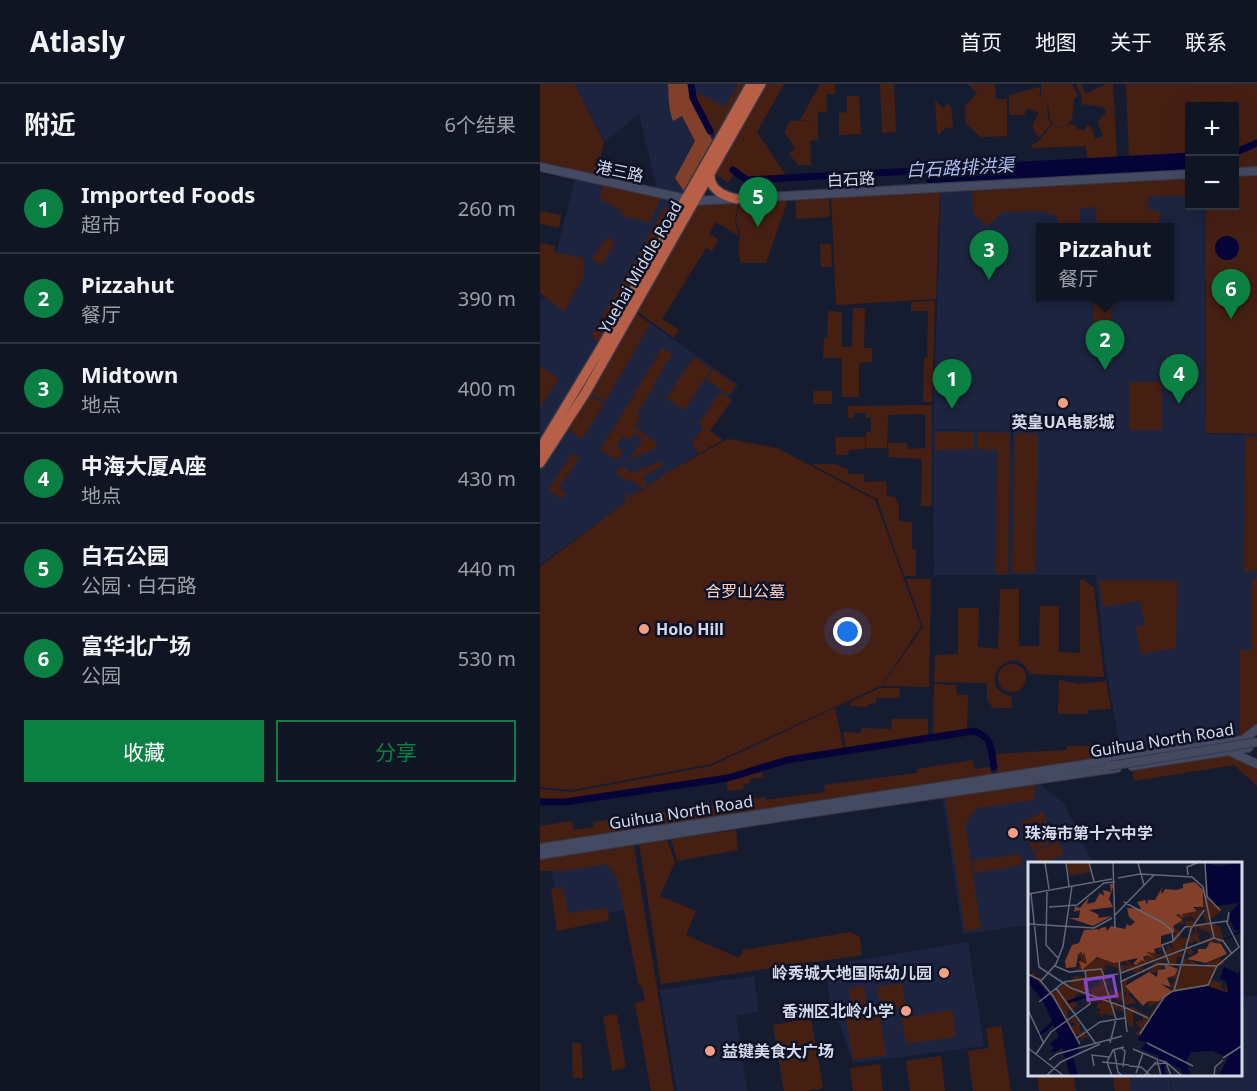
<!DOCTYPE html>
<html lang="zh">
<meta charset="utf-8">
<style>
body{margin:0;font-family:"Noto Sans","Noto Sans SC",sans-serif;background:#1e2231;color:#f1f3f6}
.controls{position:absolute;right:18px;top:18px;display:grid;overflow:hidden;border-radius:0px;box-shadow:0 6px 24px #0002}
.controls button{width:54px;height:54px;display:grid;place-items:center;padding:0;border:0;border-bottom:2px solid #303441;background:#101524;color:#f1f3f6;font:30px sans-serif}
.you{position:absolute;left:308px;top:548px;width:21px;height:21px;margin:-15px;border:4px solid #fff;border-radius:50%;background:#1a73e8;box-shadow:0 0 0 9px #1a73e833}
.badge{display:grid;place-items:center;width:39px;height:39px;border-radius:50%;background:#0b8043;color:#fff;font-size:20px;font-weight:700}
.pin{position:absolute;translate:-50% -50px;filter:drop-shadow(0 2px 3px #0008)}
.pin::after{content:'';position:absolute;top:32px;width:21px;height:18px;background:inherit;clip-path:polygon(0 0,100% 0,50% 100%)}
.popup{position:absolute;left:496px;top:139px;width:138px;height:78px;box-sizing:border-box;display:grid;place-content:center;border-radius:0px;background:#101524;filter:drop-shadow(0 2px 4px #0005);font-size:20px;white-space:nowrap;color:#9c9fa6}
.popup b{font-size:22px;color:#f1f3f6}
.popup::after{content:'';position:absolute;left:50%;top:100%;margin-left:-12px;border:12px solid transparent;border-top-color:#101524}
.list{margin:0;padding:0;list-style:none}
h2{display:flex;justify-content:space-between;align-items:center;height:78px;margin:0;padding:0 24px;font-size:26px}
h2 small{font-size:20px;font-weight:400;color:#9c9fa6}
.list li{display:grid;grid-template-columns:39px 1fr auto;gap:18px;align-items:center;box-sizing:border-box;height:90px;padding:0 24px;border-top:2px solid #303441}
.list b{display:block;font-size:22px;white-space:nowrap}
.list p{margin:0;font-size:20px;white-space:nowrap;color:#9c9fa6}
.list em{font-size:20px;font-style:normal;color:#9c9fa6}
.actions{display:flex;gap:12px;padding:18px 24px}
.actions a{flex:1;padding:14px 0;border:2px solid #0b8043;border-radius:0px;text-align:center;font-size:21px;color:#0b8043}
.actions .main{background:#0b8043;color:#fff}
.map{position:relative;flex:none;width:717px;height:1007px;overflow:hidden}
header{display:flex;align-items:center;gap:36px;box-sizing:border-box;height:84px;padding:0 30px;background:#101524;border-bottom:2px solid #303441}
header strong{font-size:28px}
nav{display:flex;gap:33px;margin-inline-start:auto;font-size:21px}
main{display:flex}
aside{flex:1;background:#101524}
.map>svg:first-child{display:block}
.built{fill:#1d243f;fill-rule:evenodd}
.green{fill:#461f13}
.forest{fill:#823f2a}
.water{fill:#050338}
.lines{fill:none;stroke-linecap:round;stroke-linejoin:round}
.canal{stroke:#050338;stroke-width:7}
.secondary-casing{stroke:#35394a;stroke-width:10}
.trunk-casing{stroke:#35394a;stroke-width:12}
.secondary{stroke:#434a62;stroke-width:8}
.trunk{stroke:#b85f47;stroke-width:9}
.secondary-bridge-casing{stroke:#35394a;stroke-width:10;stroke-linecap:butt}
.secondary-bridge{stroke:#434a62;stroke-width:8}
.poi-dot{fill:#f39f85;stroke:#0d1226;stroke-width:2}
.labels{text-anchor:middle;stroke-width:5;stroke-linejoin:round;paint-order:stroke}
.street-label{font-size:16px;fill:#d4d9e7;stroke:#0d1226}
.poi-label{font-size:16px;font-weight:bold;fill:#d4d9e7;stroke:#0d1226;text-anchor:start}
.park-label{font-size:16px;fill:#f8cec1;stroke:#0d1226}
.water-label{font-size:18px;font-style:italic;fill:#acbdf1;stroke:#0d1226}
.inset-river{fill:none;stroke:#050338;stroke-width:3}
.inset-road{fill:none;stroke:#626879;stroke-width:1.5}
.view{fill:#8846c5;fill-opacity:0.15;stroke:#8846c5;stroke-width:3}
.inset-edge{fill:none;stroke:#d4d9e7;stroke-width:3}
</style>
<header>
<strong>Atlasly</strong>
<nav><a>首页</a><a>地图</a><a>关于</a><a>联系</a></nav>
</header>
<main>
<aside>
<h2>附近<small>6个结果</small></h2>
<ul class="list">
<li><span class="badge">1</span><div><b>Imported Foods</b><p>超市</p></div><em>260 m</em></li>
<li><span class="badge">2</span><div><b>Pizzahut</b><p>餐厅</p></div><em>390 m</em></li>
<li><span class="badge">3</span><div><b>Midtown</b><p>地点</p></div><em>400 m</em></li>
<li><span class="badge">4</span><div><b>中海大厦A座</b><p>地点</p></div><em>430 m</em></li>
<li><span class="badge">5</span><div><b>白石公园</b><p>公园 · 白石路</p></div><em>440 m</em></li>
<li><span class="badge">6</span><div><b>富华北广场</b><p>公园</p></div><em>530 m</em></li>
</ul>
<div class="actions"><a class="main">收藏</a><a>分享</a></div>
</aside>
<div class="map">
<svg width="717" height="1007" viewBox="0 0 717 1007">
<rect width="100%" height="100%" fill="#161c30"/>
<path class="built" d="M34,0H151L153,14L157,25L177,60L8,353L0,348V213L4,216L36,92L118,108L99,30L65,58Z
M152,0H211L178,59L154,14Z
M649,90L650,122H664L666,350L717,351V644L703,656L582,676L565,579L556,491H394L393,346L471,347V394L473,347L533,348L393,345L401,103ZM500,144H630V212H500Z
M93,227L198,301L154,363L157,371L129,387L1,480L0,483V380Z
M496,697L524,719L552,779H489V841L423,850L402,710Z
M94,758L104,822L20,838L9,770Z
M428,858L444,962L313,979L300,940L294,936L284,882Z
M214,892L219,928L196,932L207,1007H137L120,906Z
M701,912H717V1007H633L630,991L700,990Z
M584,990L629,991L632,1007H582Z"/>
<path class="green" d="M0,0H34L64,58L55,95L0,83Z
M198,0H210L178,56L155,13L158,9L185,23Z
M222,0H244L217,48L247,93L207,95L195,87L188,99L172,88Z
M280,0H295V10H286L287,27L278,28V56L270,57L271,81H258L249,70L255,64L244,48L250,37L276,36H260Z
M340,0H354L356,48L342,49Z
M428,0H455L456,15H467V52L441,53L426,40L425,22L437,9Z
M501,0H532L538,12L534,15L532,35L525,43C504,42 512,30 507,18L508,35L511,40L499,54L492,42L499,29L488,24L484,31H469V11L500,3V11L503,13L501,11Z
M536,0H541L546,10L565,0H573L577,73L547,75L546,62L492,64V61L500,56L512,40L521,44L530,40L536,42L537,45L545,46L546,41L551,42L555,55L563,52L558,38L567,27L563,23L541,20L542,13Z
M586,0H717V350L666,349L665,122H694V22H650L649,71L589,75Z
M307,12H319L321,50L299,51V29L307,28Z
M395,16L403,24L408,20L411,23L413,41L410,45L406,43L399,51L397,49Z
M649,93V107L645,112H609L607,125L619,128V141L557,142L556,123L540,124V142H519L517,132L501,127L463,128L447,142L433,129L432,104Z
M63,99L122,112L109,138L81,132L83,128L60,115Z
M400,103L396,215L296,221L291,110Z
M289,111L290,133L256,135L255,113Z
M249,112L226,179H201L198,167L200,149L196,137L200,115Z
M199,116L195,136L199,152L176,138L169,150L179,156L172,167L166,164L122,235L139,246L134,254L94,225L156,119Z
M125,123L137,130L61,260L51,252Z
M0,127L21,131L19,144L0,140Z
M68,153L75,158L62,181L51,175Z
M0,159L15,162L14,168L43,174L44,192L24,228L0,209Z
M280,160H291L292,183H281Z
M395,217L392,318H383L384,274H387L388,227H371V218Z
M554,220L571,221L570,256H553Z
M313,224H325L324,264H332V278L319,279V313H302V274H283L284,254H287L288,227L302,228V263H312Z
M94,228L110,240L65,318L48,307Z
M122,264L132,269L97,331L101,334L94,343L116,358L115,362L117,363L89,376L103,355L94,350L89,356L83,352L76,362L83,367L77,376L60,366Z
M154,273L171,285L144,326L126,314Z
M0,282L19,295L0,322Z
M173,285L196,301L189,311L166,295Z
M590,298H622V346H590Z
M273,307H292V320H273Z
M180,308L192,316L170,347L183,356L158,370L152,358L163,343L159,339Z
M47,310L64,320L42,355L25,344Z
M392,321V422H381L382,375L349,373L348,359H367L368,365L385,364V330L348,331L347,364H326V348H331V334H326V329H314V334H308V322Z
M395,348H433V365L395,366Z
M437,348L470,349L468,490H456L457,366L437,365Z
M475,349L498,350L495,489H472Z
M295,353H325V365L309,366L308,371H296Z
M705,353H717V487H704Z
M188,355L237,364L335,416L381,542L342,601L171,680L32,706L0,703V484L2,481L87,417L84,414L86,409L89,410L91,414L94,412L93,406L98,409L129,387Z
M32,370L39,374L19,404L26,409L22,415L8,406Z
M122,377L123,381L103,393L107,401L103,404L89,395L87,397L76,390L81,382L92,389Z
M271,380H294L308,385V390H324L325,398L346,397L347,412L355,413L359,421V437L372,438V465H376V492H364L337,415Z
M366,495H391L389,603L342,602L383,543Z
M543,495L554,504L564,593L490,590C472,552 432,604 471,612L472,624H453L447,616V599L394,598L395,571L418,570V524H439L438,563L458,565L460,505H479V562H499L500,522H519V568L540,569V496Z
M559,496L637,497L636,564L601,570L596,543L605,541L600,517L563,523Z
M712,496H717V640L700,654V566H711Z
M458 594a14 14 0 1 1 28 0a14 14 0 1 1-28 0Z
M519,596L539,600L566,597L571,625L548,626L547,630H518Z
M394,600L416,601L417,611H428L427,647L393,651Z
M340,604H360L359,614H336V619L329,620L328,623L310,622V618Z
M295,624L304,666L248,675L189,693L24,717H0V705L31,708L171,682Z
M352,635H388V652L306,665L303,648L321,649V644L351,645Z
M527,662H576L579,675L457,692L456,670L527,666Z
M689,669L717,682V702L694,681L594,697L592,684Z
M433,676L435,685L450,683L452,694L0,762V742L32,737L34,746L53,743V738L225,713L226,716L285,708L284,701L377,689V685Z
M222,686L223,693L210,695V699L203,700L204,705L188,707L186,696Z
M495,699L494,716L437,724L425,740L441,844L425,847L405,712Z
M503,728L509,742L487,752L480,739Z
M511,742L517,755L493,767L487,753Z
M196,746L198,766L137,777L131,755Z
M127,756L135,778L120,812L156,827L146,851L199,874L203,866L310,848L320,853L322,871L121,900L99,760Z
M518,757L524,770L504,779H499L494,768Z
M93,759L134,1007H111L95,919L105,916L102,904L98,899L78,796L67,780L22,787H0V773Z
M480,770L482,781L434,789L432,777Z
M23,803L28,829L67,824L69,836L17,847L11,805Z
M362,899L366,924L341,927L337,903Z
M324,902L327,925L313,927L309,904Z
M412,926L416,953L366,960L361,934Z
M339,929L346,971L313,976L306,935Z
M77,930L86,984L72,987L63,932Z
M271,934L283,1004L267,1007H244L233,941Z
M461,942L471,1007H433L428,967L449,964L446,944Z
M32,959H41L43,994H33Z
M401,972L405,1007H370L366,977Z
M340,980L343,1007H313L310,984Z
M497,991H534L536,1007H499Z
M573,991H591L589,1007H575Z"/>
<path class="forest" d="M128,0H150L155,25L175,61L146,110L135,94L155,57L142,32L133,37C128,24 129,13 128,0Z"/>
<path class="water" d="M649,72V90L387,103L386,86Z
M675 164a12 12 0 1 1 24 0a12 12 0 1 1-24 0Z"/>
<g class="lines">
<path class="canal" d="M151,0L153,14L170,47
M694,69L717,59
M193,86L207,96L650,72
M0,718H25L188,694L247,676L434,647C453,653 451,666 454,683"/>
<defs>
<path id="secondary" d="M0,83L155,117L650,90
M694,88L717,87
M703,656L717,645
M691,668L717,680
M0,764L703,656L709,658L711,660L708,664L592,682
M0,771L248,732L577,684"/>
<path id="trunk" d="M170,90C169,105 183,112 197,115
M0,365L62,262L211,0
M0,379L46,308L221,0"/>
</defs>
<use href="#secondary" class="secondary-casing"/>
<use href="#trunk" class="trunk-casing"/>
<use href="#secondary" class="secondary"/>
<use href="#trunk" class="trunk"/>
<defs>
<path id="secondary-bridge" d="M570,682L717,658"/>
</defs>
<use href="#secondary-bridge" class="secondary-bridge-casing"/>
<use href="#secondary-bridge" class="secondary-bridge"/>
</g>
<g class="poi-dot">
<circle cx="523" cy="319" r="6"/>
<circle cx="104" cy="545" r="6"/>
<circle cx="473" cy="749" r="6"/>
<circle cx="404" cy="889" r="6"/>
<circle cx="366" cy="927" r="6"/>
<circle cx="170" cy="967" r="6"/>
</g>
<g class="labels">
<g class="street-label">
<text transform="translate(80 87) rotate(12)" y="6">港三路</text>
<text transform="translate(311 95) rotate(-3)" y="6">白石路</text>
<text transform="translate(100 183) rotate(-60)" y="6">Yuehai Middle Road</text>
<text transform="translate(622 656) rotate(-9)" y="6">Guihua North Road</text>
<text transform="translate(141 728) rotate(-9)" y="6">Guihua North Road</text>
</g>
<g class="poi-label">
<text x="523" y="344" text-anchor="middle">英皇UA电影城</text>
<text x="116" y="551">Holo Hill</text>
<text x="485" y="755">珠海市第十六中学</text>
<text x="392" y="895" text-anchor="end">岭秀城大地国际幼儿园</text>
<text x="354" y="933" text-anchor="end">香洲区北岭小学</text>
<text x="182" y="973">益键美食大广场</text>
</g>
<g class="park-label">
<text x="205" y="513">合罗山公墓</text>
</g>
<g class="water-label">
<text transform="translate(420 84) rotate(-3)" y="6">白石路排洪渠</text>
</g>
</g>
<g transform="translate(488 778)">
<rect width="214" height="214" fill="#161c30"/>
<path d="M39,1H60L62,10L41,14ZM178,35L183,42L195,47L180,59L192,65L196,80L192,76L193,81L187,82L191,75L187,76L184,68L183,72L169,65V72L176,70L169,73H174L170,74L172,81L178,78L177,72L180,79L183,72L187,80L172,82L166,78L163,82L160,79L159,83H154L159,86L156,87H158L160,86L171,82L162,86L166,91L162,93L159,91L161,87L157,91L155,87L149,91L155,92V96L149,94L148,102L153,104L156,97H160L159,102L162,98L174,104L192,96L197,102L189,104L183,118L195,121L192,124L197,129L198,122L200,130L174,124L142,131L132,139L112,173L107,172L113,166L107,161L113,158L114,161L116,153L105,149V164L101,165L96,149H90L95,144L96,147L105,145L121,155L130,140L121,145L119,139H131L144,129L143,123L148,117L141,115L152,108L151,103L141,105L139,98L132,99L138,95L114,104L116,109L129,99L138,101L129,110L131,115L129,110L123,112V107L122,111L120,108L114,111V105L110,111L101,108L90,111V106L73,102L78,104L75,113H85L77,119L75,116L61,119L58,128L62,131L61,127L72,122L71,118H73L76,123L77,119L82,122L78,124L82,131L83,125L85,131L93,129L97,136L99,129L95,132L93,122L95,119L100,117L97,126L103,130L100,132L109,141L95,143V136L91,140L84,132L82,135L84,141L88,139L85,134L91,144L89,149L86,146L87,155L76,151L74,156L72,151L66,152L73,148L68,145L70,142L76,140H64V135L61,143L57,146L59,143L52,138L59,142L63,134L49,131L46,138L50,144L45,146L49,151L39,147L41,160L44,164L50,162L42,160L46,151L48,157L45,158L51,157L52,168L55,171V168L56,166V171L62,175L55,176L56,179L47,171L50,181L26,137L14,122L0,113L7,110V115L16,116L12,119L23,132L38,120L44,126L41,122L46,114L58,115L57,108L46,109L50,107L53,95L50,94V101H48L50,92L57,89H62V98L78,95V99H90L91,105L93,107L94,102L97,104L102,103L96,99L92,102V105L91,100L99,98L106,104L114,97L118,102L116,90L124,86L128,92H135L128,96L136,93L134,87L129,90L134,83L138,91L140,82L147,89L143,81L148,69L145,68V64L153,63L145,65L152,69L149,74L153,71L152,76H160L161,71L162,74L166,71L161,69L157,60L154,63L150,60L168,58L163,54L154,57L149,55L151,52L174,48L163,69L168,71L166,66L170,61L180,63L174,51L177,46L171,48L166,46H174V41L172,40L173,38L175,41Z" fill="#461f13"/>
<path d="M167,20L175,28V45H165L169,49L154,52L155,56L151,52L148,53L155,58L145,64L147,70L133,74V85L126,87L127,91L118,90L127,96L119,93L115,95L118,101L114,98L108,103L105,102L110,96L86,101L69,95L54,108L51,99L59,102L56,90L54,94V90L50,92L48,105L38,106L37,99L44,83L51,81L56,68L71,67L72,70V66L78,65L79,69L83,64L97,67L99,62L102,64L107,60L101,55L99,46L113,47L109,40L117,38L119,43L120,38H127L135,24L133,30L134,32L137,27L148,28L155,26V22ZM82,22H86L81,37L85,45L61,48L71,53L70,56L84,54L65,64L41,56H51L52,48L46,50L47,44L52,46L61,35L59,42L67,40L72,31L76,34L75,28L83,30ZM182,80L193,82L199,92L178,101L159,97L170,91V87H178ZM136,102L150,107L147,113L139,116L143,125L133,122L144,129L131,139H120L115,144L97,124L121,110L129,115L130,108L137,107Z" fill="#823f2a"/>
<path d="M178,1L189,4L214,1V74L213,70L198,77L194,76H199L213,68H207L202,58V50L211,41L189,44L180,32ZM214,91V214H190L200,196L185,189L163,190L158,199L163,214H155L153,207L140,201L137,203V214H134L131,194L113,187L119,180L110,178L123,154L142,131L180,124L200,131L198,119L192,117L196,105L211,112ZM0,113L9,118L30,144L50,182L51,190L45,195L50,214H42L34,185L23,193L27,189L21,190L26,186L22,181L31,175L15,139L0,120Z" fill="#050338"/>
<path class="inset-river" d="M203,112L201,125L215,146M206,112L204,123L215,127M203,114L204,125L215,128M202,124L215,142M40,140L59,134M10,174L25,161"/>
<path class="inset-road" d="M17,1L21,27M38,1L41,24M61,1L66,19M85,1L87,67M110,1L116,23M177,1L179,35L192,48M160,13L159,5L169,1M90,16L112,12L164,15L175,25L186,76M19,28L18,83L30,96M0,32L84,17M3,32L11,105L43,126L96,145L99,170M96,40L137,62L144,69L145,79M21,45L49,43L76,21L87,20M86,54L126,13M0,62L66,66L84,56M91,99L96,145L120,156M141,101L134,83L145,79L157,65L199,59M27,104L41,110L73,107L76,114M93,111L186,76L195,79L204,92M0,112L12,118L25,134L52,182M75,116L88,157L82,181M13,119L28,102L35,84L44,24M92,120L130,102L189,104M28,126L68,182M146,129L163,67L176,48M11,140L36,120L90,112M0,148L16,182M112,172L136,135L145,129L180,123L189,104L211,85L199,61L201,50M49,176L72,160L97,156M119,181L165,204M0,186L36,214M93,186L97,189L95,205M105,187L129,197L133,214M86,188L90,210L95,214M8,192L23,170L62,142L57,109M195,196L215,183M21,198L29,192L94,174M131,198L138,200L143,214M74,200L101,203M127,202L139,201L154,214M66,204L64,193L81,195M101,204L113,205L123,214M108,211L115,191M19,213L33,200L72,182M84,214L79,200L85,188L96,185M116,214L128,200M186,214L187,205L195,198"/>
<path class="view" d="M85,114L89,134L60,138L57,118Z"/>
<rect width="214" height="214" class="inset-edge"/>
</g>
</svg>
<div class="controls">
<button>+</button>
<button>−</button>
</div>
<div class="you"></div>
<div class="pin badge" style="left:412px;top:325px">1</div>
<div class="pin badge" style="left:565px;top:286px">2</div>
<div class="popup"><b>Pizzahut</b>餐厅</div>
<div class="pin badge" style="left:449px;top:196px">3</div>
<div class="pin badge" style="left:639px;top:320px">4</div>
<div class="pin badge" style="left:218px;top:143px">5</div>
<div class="pin badge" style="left:691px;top:235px">6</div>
</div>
</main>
